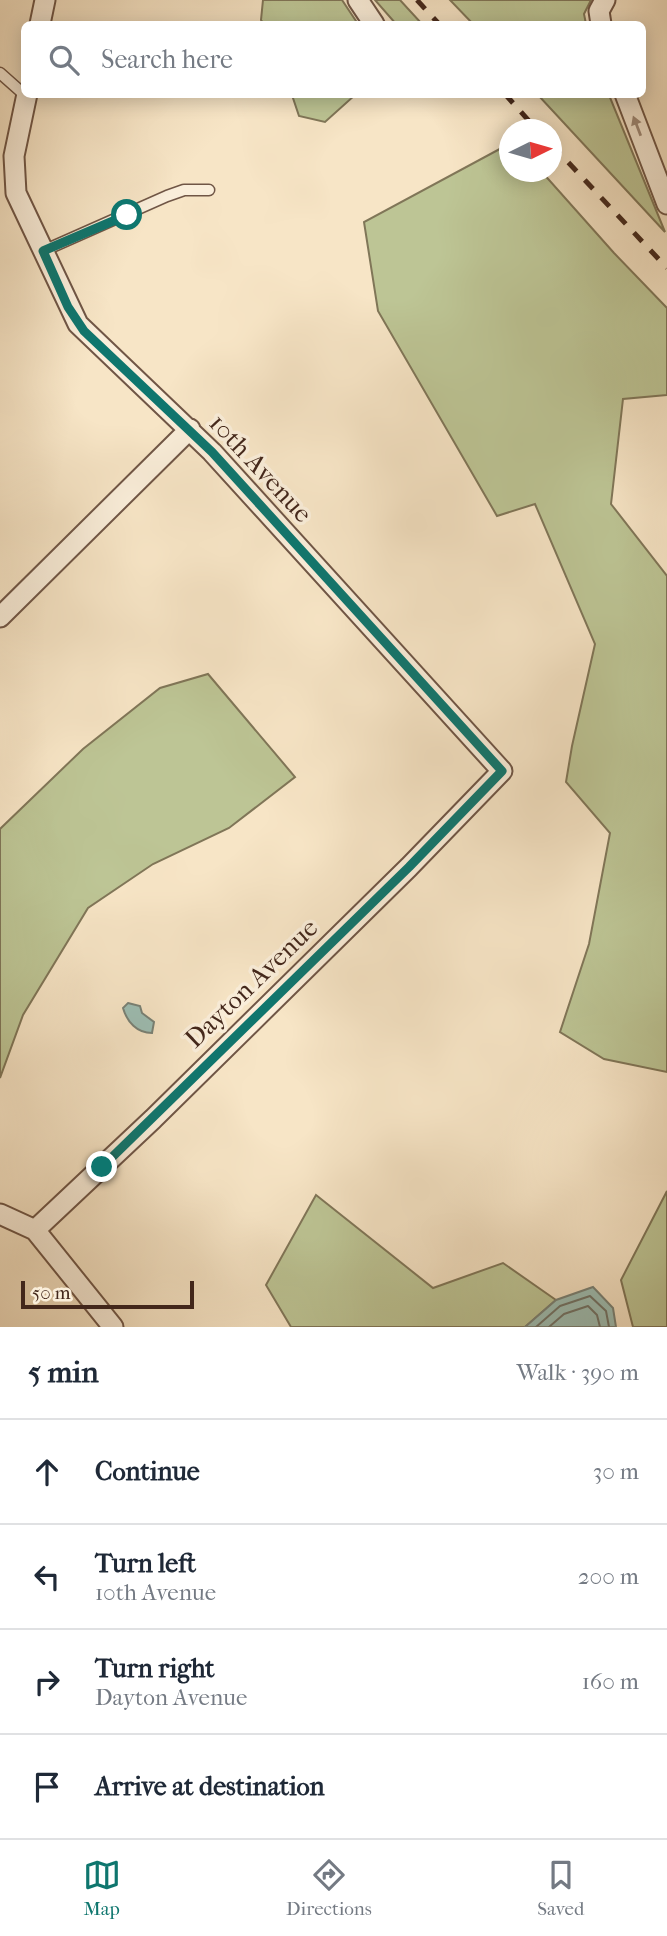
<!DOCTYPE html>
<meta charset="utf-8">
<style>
body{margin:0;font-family:"IM FELL French Canon",serif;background:#f6f6f7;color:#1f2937}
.compass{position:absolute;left:499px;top:119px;width:63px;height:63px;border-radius:50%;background:#fff;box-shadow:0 4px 18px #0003;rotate:85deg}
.scale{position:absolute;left:21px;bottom:18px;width:173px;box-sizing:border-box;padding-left:7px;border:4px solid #43271b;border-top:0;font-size:19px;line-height:24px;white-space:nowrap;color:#43271b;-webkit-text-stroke:5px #faeeda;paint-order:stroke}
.stop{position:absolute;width:21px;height:21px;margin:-16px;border:5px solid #0f766e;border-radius:50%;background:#fff}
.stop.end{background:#0f766e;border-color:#fff;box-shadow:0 2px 7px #0008}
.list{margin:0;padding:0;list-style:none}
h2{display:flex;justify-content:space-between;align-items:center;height:91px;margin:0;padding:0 28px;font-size:30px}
h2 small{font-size:23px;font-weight:400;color:#747a83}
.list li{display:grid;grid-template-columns:46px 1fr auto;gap:21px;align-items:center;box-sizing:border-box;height:105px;padding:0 28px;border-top:2px solid #e0e1e3}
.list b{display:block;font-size:26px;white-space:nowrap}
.list p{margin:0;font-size:23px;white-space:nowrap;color:#747a83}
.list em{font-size:23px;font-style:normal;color:#747a83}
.icon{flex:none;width:38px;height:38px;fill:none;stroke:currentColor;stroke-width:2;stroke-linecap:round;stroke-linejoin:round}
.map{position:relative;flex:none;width:667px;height:1327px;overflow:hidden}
.search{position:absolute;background:#fff;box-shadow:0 4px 18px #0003;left:21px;right:21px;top:21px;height:77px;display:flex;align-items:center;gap:18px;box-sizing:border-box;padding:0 24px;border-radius:10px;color:#747a83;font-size:26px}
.sheet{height:511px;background:#fff}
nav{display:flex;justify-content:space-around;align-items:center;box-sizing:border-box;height:98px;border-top:2px solid #e0e1e3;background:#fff;font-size:19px;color:#747a83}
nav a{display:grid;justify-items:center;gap:4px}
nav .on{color:#0f766e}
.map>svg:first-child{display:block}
.green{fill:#bdc595;stroke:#807658;stroke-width:2}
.water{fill:#9dbfb5;stroke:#798277;stroke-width:2}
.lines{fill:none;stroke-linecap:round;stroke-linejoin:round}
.shore{stroke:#707368;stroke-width:2}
.lane-casing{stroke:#705646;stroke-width:13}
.street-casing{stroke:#705646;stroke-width:23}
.lane{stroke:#faeeda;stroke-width:10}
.street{stroke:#faeeda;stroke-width:19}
.rail{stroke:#43271b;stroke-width:5;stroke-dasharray:12 12;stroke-linecap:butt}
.oneway{fill:#9e8a7a}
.route{stroke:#0f766e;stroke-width:9}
.labels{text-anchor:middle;stroke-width:7;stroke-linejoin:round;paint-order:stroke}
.street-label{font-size:26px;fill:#43271b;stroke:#faeeda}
</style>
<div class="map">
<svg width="667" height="1327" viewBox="0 0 667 1327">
<rect width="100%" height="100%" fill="#f7e5c6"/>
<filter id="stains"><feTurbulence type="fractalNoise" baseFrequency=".00286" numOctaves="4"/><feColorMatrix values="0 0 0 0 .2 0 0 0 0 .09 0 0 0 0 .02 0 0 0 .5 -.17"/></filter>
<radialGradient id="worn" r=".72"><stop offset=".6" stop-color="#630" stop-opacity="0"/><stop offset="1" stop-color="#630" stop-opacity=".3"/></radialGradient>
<path class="green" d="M263,0H342L358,24H264L261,20Z
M375,0H400L422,24H396Z
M450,0H591L584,14L586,24H473Z
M292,95V94L355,95L325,122L299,116Z
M538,95H609L665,232Z
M509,144L510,172H542L614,253L667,308V395L623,399L611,504L667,576V1072L604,1059L560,1032L589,944L610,833L566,782L572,746L595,644L535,504L497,516L378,311L364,222Z
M208,674L295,777L229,828L153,864L88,908L23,1015L0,1078V829L83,749L160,688Z
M667,1191V1327H633L621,1280Z
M316,1195L433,1288L503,1263L556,1300L525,1327H291L266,1285Z"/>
<path class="water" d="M128,1003L140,1006L142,1013L154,1022L152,1033C137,1033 127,1022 123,1008Z
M593,1287L613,1308L616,1327H525L556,1300Z"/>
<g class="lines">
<path class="shore" d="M536,1327L560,1306L590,1296L606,1311L609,1327
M549,1327L564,1314L588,1306L597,1315L600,1327"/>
<defs>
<path id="lane" d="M0,73L27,97
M43,251L167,196L184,190H209"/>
<path id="street" d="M358,0L374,24
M40,24L45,0
M601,24L599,11L605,0
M27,94L14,156L16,193L78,324L212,452L502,771L409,867L153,1119L35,1230
M625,94L667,204
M0,617L190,429
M0,1214L35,1230L113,1327"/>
</defs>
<use href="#lane" class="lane-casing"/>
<use href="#street" class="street-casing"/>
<use href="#lane" class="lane"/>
<use href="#street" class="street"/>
<path class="rail" d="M417,0L439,24
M505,94L537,130
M552,145L667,268"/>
</g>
<defs><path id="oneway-solid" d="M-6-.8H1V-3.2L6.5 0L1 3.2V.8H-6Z" transform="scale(1.75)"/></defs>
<use class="oneway" href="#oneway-solid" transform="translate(637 126) rotate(-111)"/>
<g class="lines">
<path class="route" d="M102,1167L409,867L502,771L212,452L84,331L68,307L43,251L127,215"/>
</g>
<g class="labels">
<g class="street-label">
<text transform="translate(261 468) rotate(47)" y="9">10th Avenue</text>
<text transform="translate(251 983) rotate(-44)" y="9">Dayton Avenue</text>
</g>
</g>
<rect width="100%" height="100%" filter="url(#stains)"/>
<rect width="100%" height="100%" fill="url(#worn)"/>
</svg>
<svg class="compass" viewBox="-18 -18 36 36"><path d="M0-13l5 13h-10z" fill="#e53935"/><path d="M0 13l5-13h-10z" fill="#747a83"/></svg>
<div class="scale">50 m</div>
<div class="stop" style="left:127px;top:215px"></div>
<div class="stop end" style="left:102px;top:1167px"></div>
<div class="search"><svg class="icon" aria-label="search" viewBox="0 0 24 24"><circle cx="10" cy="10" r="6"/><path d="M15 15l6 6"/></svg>Search here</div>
</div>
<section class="sheet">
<h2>5 min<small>Walk · 390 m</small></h2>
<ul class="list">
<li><svg class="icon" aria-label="ahead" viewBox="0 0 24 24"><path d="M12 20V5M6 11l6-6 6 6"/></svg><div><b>Continue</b></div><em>30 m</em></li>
<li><svg class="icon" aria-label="left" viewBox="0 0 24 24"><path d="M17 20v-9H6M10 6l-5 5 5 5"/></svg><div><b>Turn left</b><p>10th Avenue</p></div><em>200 m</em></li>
<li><svg class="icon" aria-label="right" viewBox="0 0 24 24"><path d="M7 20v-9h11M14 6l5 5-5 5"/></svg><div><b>Turn right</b><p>Dayton Avenue</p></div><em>160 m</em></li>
<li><svg class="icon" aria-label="arrive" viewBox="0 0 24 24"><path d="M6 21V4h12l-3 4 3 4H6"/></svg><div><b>Arrive at destination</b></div></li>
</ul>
</section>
<nav>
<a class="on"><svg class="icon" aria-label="map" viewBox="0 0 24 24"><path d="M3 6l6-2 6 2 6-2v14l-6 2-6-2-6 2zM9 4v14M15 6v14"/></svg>Map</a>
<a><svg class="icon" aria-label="directions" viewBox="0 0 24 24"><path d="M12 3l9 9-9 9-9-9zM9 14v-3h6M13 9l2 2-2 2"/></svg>Directions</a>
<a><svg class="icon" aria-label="saved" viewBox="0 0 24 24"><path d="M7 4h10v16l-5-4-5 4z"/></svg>Saved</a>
</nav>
